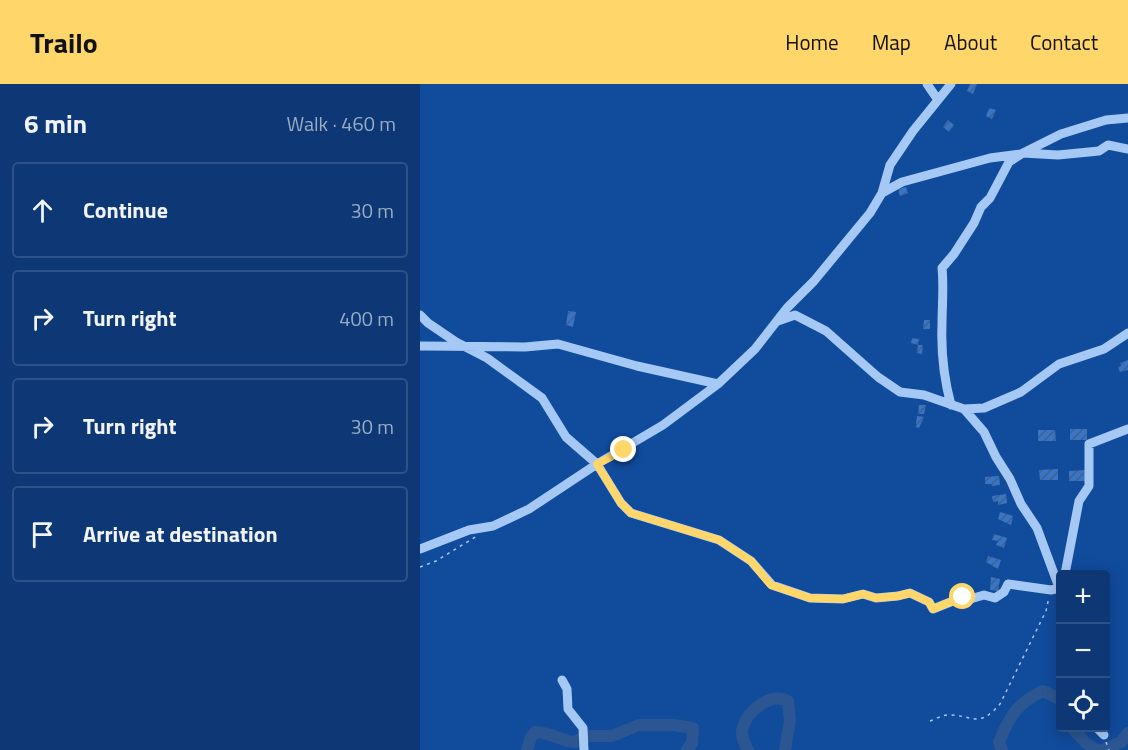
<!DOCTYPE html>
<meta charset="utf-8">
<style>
body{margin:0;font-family:"Titillium Web",sans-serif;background:#163f7a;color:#f1f3f6}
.controls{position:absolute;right:18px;bottom:18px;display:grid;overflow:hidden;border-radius:6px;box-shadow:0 3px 15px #0003}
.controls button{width:54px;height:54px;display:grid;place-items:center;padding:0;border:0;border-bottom:2px solid #2d5287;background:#0d3875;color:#f1f3f6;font:30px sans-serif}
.stop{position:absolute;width:18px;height:18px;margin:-14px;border:4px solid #ffd669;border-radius:50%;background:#fff}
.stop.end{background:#ffd669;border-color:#fff;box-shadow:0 2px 6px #0008}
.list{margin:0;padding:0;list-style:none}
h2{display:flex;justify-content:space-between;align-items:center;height:78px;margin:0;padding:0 24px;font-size:26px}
h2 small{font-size:20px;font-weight:400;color:#9aacc5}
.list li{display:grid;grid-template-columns:39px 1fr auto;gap:18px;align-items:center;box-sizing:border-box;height:96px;margin:0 12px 12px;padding:0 12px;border:2px solid #2d5287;border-radius:6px}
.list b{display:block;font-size:22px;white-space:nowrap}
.list em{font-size:20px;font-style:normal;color:#9aacc5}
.icon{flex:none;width:33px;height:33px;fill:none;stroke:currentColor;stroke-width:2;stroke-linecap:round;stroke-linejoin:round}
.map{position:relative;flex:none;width:708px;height:666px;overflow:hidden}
header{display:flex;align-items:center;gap:36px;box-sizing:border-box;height:84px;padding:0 30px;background:#ffd669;color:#111}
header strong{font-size:28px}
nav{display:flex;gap:33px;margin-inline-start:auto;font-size:21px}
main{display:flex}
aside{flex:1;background:#0d3875}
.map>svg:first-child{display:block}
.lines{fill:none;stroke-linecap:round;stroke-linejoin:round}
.river{stroke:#2c5692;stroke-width:12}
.building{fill:url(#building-hatch)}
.path{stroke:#a5c8f5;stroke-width:1.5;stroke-dasharray:3 4.5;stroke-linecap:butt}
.minor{stroke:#a5c8f5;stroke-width:9}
.route{stroke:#ffd669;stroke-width:8}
</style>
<header>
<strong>Trailo</strong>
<nav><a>Home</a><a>Map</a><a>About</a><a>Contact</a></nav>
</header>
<main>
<aside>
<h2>6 min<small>Walk · 460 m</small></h2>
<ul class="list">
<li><svg class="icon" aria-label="ahead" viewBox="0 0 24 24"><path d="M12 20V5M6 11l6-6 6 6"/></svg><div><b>Continue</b></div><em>30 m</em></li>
<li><svg class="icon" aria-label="right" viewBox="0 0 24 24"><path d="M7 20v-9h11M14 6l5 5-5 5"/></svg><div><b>Turn right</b></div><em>400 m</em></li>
<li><svg class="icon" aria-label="right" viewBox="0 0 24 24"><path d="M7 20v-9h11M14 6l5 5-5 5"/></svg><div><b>Turn right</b></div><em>30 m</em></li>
<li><svg class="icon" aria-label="arrive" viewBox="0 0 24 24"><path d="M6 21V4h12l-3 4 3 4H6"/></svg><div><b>Arrive at destination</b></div></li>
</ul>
</aside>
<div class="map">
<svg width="708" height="666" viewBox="0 0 708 666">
<defs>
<pattern id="building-hatch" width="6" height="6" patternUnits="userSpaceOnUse" patternTransform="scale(1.5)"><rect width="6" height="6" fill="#3975c4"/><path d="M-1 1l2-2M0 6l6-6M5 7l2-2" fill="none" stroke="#426088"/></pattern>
</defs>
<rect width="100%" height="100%" fill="#114b9c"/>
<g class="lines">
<path class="river" d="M652,644L666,659L676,666
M107,666L111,653L115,648C130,648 141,657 155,658L166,652H192L219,641H254L273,644L272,659L267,666
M328,666C324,659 320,651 323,643C328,626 351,608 368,617L370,636L365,666
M582,666L579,658C589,633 598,618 623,607L640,615
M682,666L701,658L708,649"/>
</g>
<path class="building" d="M550,0H557L553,10L547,7Z
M569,24L576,26L572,35L566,32Z
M528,36L534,41L529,48L523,43Z
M486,103L488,109L480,112L478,105Z
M148,227L156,228L153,243L146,241Z
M504,236H510V245H503Z
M492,254L499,255L498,261H503L502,270L497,269L498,261L491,259Z
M708,276V286L700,288L698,283L701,282L700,279Z
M499,321H506L504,330H498Z
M497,332L504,333L499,344L496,343V339Z
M650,345H667V356H650Z
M618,346H635L636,357H618Z
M638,385V396H620L619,386Z
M666,386V397H649V387Z
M579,392L580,401L572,402L571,400H565V393Z
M586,410L587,419L578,421V417L573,418L572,412Z
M580,428L593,432L591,441L578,435Z
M574,450L587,454L584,464L576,461L578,457L572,456Z
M568,472L581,476L578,485L566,478Z
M571,493L580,495L578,507L570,506Z"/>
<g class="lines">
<path class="path" d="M0,483L16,477L57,452
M510,637C516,635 522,631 528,631C554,631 558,645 580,620L626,527L629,513
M686,658L689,666"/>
<path class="minor" d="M507,0L518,16
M462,109L482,98L570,74L601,70L641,50L686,36L708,34
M0,231L8,239L36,258L67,274L122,314L146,353L177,380L201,419L211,429L299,456L331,477L352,501L390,514L423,515L443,510L456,514L478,512L490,509L509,518L513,525L543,513L547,516L564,511L575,514L584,508L588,500L631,506L640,504
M358,237L375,231L406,247L458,293L480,308L504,311L544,325L564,324L601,308L639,280L684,265L708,249
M0,262L105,263L138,260L217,282L298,300
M531,321C524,295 521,267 522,241C522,221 524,203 522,184L534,170L554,139L561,123L570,114L589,78L603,69L638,71L679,67L688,61L708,65
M544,325L564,348L576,373L590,395L601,420L617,444L640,506
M0,465L49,446L73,442L109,425L177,380L243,341L298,300L335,265L367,224L394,197L450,129L462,109L470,81L493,47L531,0
M645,490L659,417L669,402V360L708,345
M142,596L147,605L148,625L163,644L164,666
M677,644L684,651"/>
</g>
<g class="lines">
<path class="route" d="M204,366L177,380L201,419L211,429L299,456L331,477L351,501L390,514L423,515L443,510L456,514L478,512L490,509L509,518L513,525L543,513"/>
</g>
</svg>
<div class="controls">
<button>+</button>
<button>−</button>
<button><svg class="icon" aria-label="locate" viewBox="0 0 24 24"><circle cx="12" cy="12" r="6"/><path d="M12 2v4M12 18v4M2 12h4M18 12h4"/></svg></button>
</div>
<div class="stop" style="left:543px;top:513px"></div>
<div class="stop end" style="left:204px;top:366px"></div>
</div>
</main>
